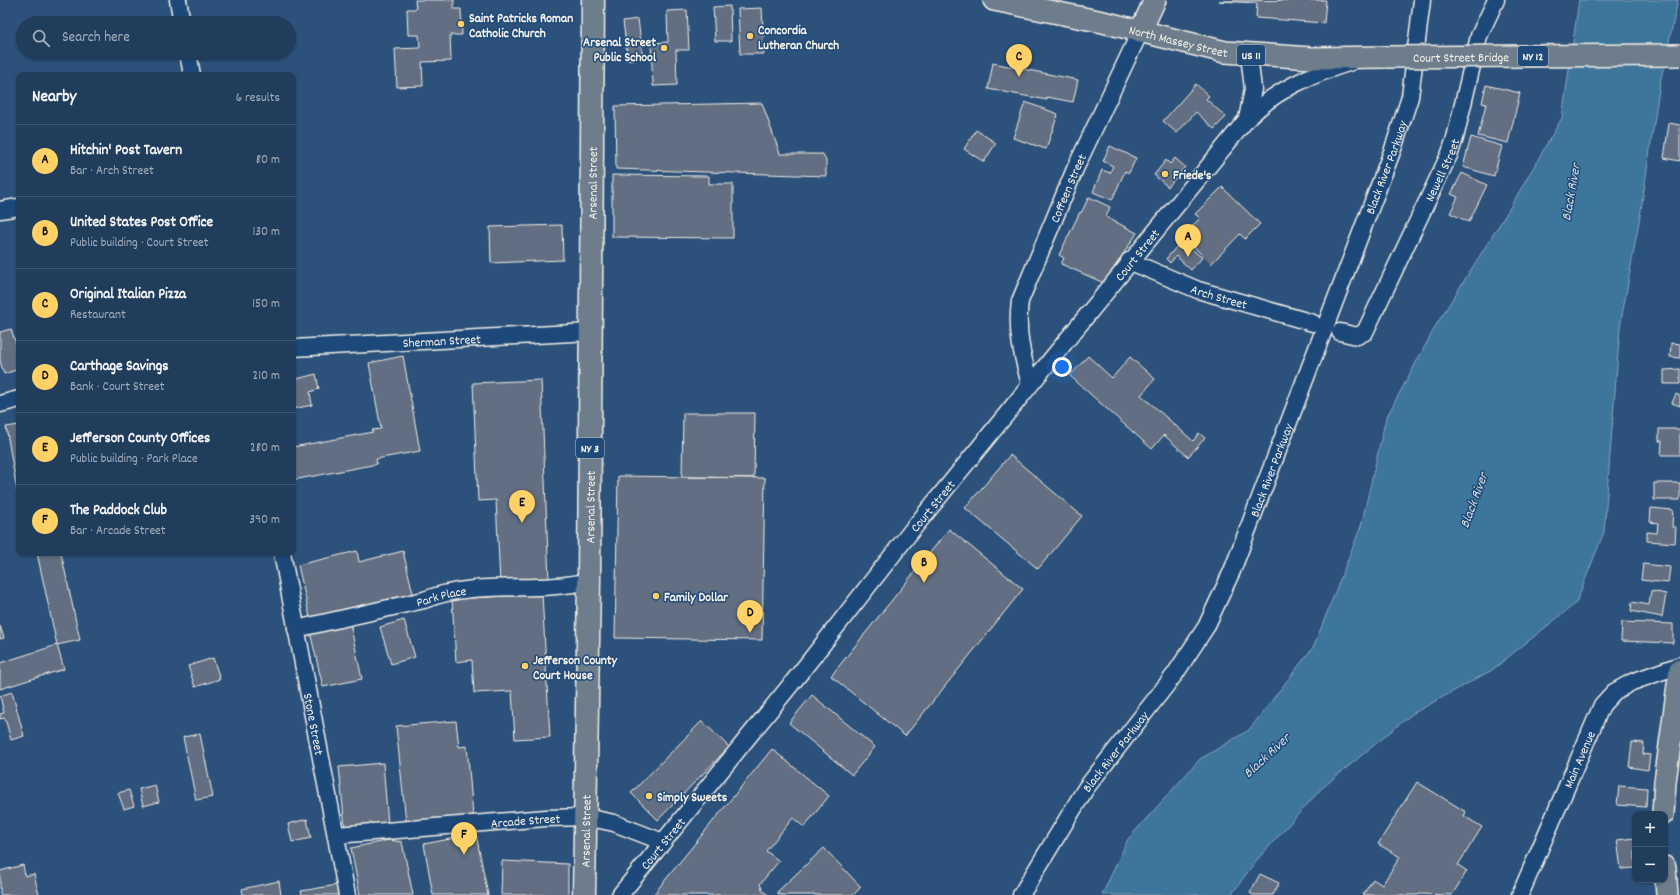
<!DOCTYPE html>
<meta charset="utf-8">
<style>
body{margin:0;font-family:Dekko,sans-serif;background:#294462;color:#f1f3f6}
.controls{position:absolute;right:12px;bottom:12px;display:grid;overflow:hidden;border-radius:8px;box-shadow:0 1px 3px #0004}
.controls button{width:36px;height:36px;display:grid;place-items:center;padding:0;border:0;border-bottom:1px solid #3e5672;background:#213d5c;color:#f1f3f6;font:20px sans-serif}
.you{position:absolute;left:1062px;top:367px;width:14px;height:14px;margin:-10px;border:3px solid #fff;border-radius:50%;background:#1a73e8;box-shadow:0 0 0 6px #1a73e833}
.badge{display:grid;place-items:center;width:26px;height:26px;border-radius:50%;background:#ffd166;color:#111;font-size:13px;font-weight:700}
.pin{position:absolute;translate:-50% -33px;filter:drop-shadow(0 1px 2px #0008)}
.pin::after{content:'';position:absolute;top:21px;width:14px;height:12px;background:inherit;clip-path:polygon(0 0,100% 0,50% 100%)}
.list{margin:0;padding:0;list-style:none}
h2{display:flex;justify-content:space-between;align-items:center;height:52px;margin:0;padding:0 16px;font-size:17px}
h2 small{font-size:13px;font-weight:400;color:#a2aebb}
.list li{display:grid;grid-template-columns:26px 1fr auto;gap:12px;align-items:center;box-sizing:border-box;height:72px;padding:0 16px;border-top:1px solid #3e5672}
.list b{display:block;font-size:15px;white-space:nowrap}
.list p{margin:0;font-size:13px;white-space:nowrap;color:#a2aebb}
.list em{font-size:13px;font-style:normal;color:#a2aebb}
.icon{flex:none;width:22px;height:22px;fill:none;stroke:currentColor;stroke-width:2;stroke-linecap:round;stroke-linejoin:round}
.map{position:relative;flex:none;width:1680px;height:895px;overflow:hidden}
.search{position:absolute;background:#213d5c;box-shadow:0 1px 3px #0004;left:16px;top:16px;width:280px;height:44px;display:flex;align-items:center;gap:10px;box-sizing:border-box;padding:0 14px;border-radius:22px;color:#a2aebb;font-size:15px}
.panel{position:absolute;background:#213d5c;box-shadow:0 1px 3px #0004;left:16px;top:72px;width:280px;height:484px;border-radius:8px}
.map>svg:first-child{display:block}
.water{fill:#3e759b;stroke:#87a7ba}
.building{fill:#626e81;stroke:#f4f1e8}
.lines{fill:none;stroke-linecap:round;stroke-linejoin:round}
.minor-casing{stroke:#f4f1e8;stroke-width:19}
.major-casing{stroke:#f4f1e8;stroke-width:24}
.highway-casing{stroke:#f4f1e8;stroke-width:25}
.minor{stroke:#1f4a7a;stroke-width:16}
.major{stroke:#6d7d8c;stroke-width:21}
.highway{stroke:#6d7d8c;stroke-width:22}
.major-bridge-casing{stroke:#f4f1e8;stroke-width:24;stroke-linecap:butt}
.major-bridge{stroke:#6d7d8c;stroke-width:21}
.poi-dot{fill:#ffd166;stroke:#1f4a7a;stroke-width:1.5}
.labels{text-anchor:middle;stroke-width:3;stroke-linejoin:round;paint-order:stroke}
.shield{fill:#1f4a7a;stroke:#b4bfc7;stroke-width:1}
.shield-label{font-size:12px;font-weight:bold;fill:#f4f1e8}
.poi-label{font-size:13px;font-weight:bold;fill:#f4f1e8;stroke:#1f4a7a;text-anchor:start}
.street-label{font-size:13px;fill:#f4f1e8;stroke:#1f4a7a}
.water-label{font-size:14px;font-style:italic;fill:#d9dedc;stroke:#1f4a7a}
</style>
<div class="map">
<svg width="1680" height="895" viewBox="0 0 1680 895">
<rect width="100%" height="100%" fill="#2c517b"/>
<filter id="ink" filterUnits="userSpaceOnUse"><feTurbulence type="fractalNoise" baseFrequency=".025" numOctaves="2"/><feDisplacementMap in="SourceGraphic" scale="8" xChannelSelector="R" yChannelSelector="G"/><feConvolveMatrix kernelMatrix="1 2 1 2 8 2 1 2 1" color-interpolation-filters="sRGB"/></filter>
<g filter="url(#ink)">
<path class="water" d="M1579,0H1678L1660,83L1640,216L1620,327L1604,532L1576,603L1492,670L1412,714L1322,788L1255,862L1231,895H1102L1128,839L1200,759L1249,730L1314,646L1361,526L1386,418L1438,322L1508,211L1562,118Z"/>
<path class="building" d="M415,0H454V9H461L462,35H450L451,61L422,62L423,86L397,87L395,49L420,48L419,35H408L407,9H416Z
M1326,0L1324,23L1256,18L1257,3L1219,1Z
M730,6L731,41H715L713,7Z
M762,8L764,54H740L738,9Z
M687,10L689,50H676L677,85L653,86L651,43L668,42L667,11Z
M638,19L643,58L628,60L623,21Z
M993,63L1078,80L1073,102L1047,97V100L988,89Z
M1196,84L1209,96L1206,99L1226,117L1214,129L1196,112L1177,133L1163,121Z
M1486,85L1520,93L1508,143L1478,136L1486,104L1482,103Z
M1025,102L1058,114L1046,149L1013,138Z
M762,103L780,154H823L826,161V176L616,169L615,106Z
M1669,123L1680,125V161L1664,158Z
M976,130L996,143L984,162L964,149Z
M1471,137L1502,146L1494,176L1463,167Z
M1110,146L1136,158L1129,173L1125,171L1112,200L1093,192L1102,170L1110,173L1113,166L1103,161Z
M1175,158L1185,167L1168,187L1154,175L1166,160L1170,164Z
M1462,173L1487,185L1469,222L1450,213L1458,197L1451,194Z
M612,175L709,176V184H733V238L612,237Z
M1222,187L1260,224L1245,239L1240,234L1211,264L1183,236L1200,218L1195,214Z
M1089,197L1110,207L1106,217L1137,233L1104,283L1061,264L1064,258L1059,255L1080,212L1081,213Z
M562,225L563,260L491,263L490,227Z
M1182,240L1202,258L1191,270L1176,256L1170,263L1166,259Z
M11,329L19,353V369L4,374L0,361V332Z
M1671,343L1680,344V358L1670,357Z
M403,356L420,451L376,459L377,464L293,480V447L373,432L372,430L381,429L369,363Z
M1088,356L1112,378L1130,357L1155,379L1141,395L1193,441L1199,433L1205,438L1188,457L1164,435L1152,449L1070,376Z
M1680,369V384H1664V370Z
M316,374L319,389L310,392L312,405L293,409V380Z
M541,380L549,581L500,583L496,500L478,501L473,383Z
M1676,394L1680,396V406L1672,403Z
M683,413H755L754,478L682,477Z
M19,425V502L6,427Z
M1659,429H1680V455H1661L1662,441H1659Z
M1010,455L1082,516L1038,569L965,508Z
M618,476L765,478L762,640L615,638Z
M1654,483H1680V500H1654Z
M1651,508L1673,510L1672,527H1676L1675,543L1647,541V532L1657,533L1658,523L1650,522Z
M949,529L1023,589L905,736L831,676Z
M357,551L359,562L403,551L414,598L311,622L298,565Z
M37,553H61L80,640L57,645Z
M1643,564L1670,567L1668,583L1641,580Z
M1651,591L1666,594L1662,617L1631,611L1632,602L1649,605Z
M542,594L550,737L515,739L512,691L474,693L472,660L456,662L452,599Z
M404,620L415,657L391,664L380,627Z
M1622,622L1673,624V643L1621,641Z
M350,623L362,679L323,687L310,632Z
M0,626L4,638L0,639Z
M57,645L64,669L0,689V663Z
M213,658L220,679L195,687L188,666Z
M12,692L24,736L11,740L5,718L0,719V714L4,713L0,696Z
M812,695L875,747L852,775L789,723Z
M456,721L459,747L467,746L473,816L406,822L396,726Z
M702,721L729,747L658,820L631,793Z
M200,734L213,797L196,800L183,737Z
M1632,742L1644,743L1643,754L1650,755L1648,770L1629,767Z
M772,749L829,796L804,827L793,818L766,851L779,861L760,884L763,891L768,895H653Z
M383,763L388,824L345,828L339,767Z
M1417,782L1466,812L1464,816L1482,827L1458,865L1467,871L1452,895L1419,894L1418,895H1363L1373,879L1382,885L1400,857L1378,844Z
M155,785L159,802L143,806L139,789Z
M1619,786L1647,788L1646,807L1617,805Z
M129,790L134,806L124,809L118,793Z
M307,819L311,838L292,842L288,824Z
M476,834L488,895H433L424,844Z
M1635,838V868L1621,869L1617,840Z
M389,840L402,842L413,895H360L351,848Z
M824,848L861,887L853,895H779L777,892Z
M502,861L568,864V895H501Z
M23,865L25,876L34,874L39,895H0V871Z
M1260,874L1279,883L1273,895H1253L1250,893Z
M279,881L281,895H243L242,889Z
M337,885L339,895H302L301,891Z"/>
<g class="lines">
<defs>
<g id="minor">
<path d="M178,0L182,23"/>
<path d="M188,53L192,75"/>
<path d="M1247,119L1253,89L1249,55"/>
<path d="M0,210L19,207"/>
<path id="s1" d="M1129,261L1198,290L1313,323"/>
<path id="s2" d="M1340,332L1357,336L1365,332L1450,153L1455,138L1479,36L1496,0"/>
<path id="s3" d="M293,348L591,332"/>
<path id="s4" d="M1030,384C1022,355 1016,331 1020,301L1075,169L1140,32"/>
<path d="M0,404L19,399"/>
<path id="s5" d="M282,553L347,895"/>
<path id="s6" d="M296,629L424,600C477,579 535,594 589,581"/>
<path id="s7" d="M336,835L546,818L586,817L614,823L663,842"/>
<path id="s8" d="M620,895L801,672L912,530L1247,119C1276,89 1313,74 1351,62"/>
<path id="s9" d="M1021,895L1086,788L1175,674L1206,627L1232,571L1393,149L1410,97L1422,0"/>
<path id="s10" d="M1520,895L1602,705L1614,692L1632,682L1680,665"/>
</g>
<g id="major">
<path id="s11" d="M994,0L1103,22L1225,52L1311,58L1386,57"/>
<path d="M1140,32L1155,0"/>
<path d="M1663,814L1665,782L1680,670"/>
<path d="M1665,867L1667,895"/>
</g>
<g id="highway">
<path id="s12" d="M584,895L589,581L593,0"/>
</g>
</defs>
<use href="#minor" class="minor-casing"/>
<use href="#major" class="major-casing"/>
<use href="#highway" class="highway-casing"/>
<use href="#minor" class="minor"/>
<use href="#major" class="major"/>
<use href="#highway" class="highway"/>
<defs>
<g id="major-bridge">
<path id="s13" d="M1386,57L1680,55"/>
</g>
</defs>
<use href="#major-bridge" class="major-bridge-casing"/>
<use href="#major-bridge" class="major-bridge"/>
</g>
</g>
<g class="poi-dot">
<circle cx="461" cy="24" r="4"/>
<circle cx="750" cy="36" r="4"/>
<circle cx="664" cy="48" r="4"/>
<circle cx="1165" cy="174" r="4"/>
<circle cx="656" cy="596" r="4"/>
<circle cx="525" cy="666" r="4"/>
<circle cx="649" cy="796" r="4"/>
</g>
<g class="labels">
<g class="shield">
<rect x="1237" y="45" width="28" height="20" rx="3"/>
<rect x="1518" y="46" width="30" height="20" rx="3"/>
<rect x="576" y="438" width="28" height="20" rx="3"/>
</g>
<g class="shield-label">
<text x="1251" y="59">US 11</text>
<text x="1533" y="60">NY 12</text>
<text x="590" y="452">NY 3</text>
</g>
<g class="poi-label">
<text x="469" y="22">Saint Patricks Roman<tspan x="469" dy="15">Catholic Church</tspan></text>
<text x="758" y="34">Concordia<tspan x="758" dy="15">Lutheran Church</tspan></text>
<text x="656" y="46" text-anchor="end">Arsenal Street<tspan x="656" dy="15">Public School</tspan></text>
<text x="1173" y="179">Friede's</text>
<text x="664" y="601">Family Dollar</text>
<text x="533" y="664">Jefferson County<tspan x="533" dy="15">Court House</tspan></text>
<text x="657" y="801">Simply Sweets</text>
</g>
<g class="street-label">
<text dy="5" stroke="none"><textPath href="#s11" startOffset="189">North Massey Street</textPath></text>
<text dy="5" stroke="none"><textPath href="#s13" startOffset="75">Court Street Bridge</textPath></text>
<text dy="5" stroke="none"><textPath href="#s9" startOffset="820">Black River Parkway</textPath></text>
<text dy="5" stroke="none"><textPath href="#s2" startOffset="206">Newell Street</textPath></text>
<text dy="5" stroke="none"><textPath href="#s12" startOffset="712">Arsenal Street</textPath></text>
<text dy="5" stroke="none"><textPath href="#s4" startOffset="207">Coffeen Street</textPath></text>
<text dy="5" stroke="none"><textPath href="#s8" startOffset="823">Court Street</textPath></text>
<text dy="5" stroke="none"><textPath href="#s1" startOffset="97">Arch Street</textPath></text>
<text dy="5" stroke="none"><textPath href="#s3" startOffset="149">Sherman Street</textPath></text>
<text dy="5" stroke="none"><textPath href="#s9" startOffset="496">Black River Parkway</textPath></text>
<text dy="5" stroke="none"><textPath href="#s8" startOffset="499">Court Street</textPath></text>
<text dy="5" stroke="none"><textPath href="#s12" startOffset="388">Arsenal Street</textPath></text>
<text dy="5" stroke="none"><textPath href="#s6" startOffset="149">Park Place</textPath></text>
<text dy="5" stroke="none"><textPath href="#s5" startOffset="174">Stone Street</textPath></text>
<text dy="5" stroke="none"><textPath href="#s9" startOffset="172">Black River Parkway</textPath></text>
<text dy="5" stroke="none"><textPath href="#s10" startOffset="148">Main Avenue</textPath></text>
<text dy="5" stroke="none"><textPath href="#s7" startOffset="190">Arcade Street</textPath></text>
<text dy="5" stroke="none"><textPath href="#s12" startOffset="64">Arsenal Street</textPath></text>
<text dy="5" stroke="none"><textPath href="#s8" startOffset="67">Court Street</textPath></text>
</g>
<g class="water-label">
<text transform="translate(1570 192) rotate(-80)" y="5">Black River</text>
<text transform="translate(1473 500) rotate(-70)" y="5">Black River</text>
<text transform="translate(1266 755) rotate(-43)" y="5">Black River</text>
</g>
</g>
</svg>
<div class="controls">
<button>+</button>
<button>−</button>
</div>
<div class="you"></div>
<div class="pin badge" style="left:1188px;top:257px">A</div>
<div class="pin badge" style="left:924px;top:583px">B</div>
<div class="pin badge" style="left:1019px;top:77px">C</div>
<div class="pin badge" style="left:750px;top:633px">D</div>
<div class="pin badge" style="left:522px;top:523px">E</div>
<div class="pin badge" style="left:464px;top:855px">F</div>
<div class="search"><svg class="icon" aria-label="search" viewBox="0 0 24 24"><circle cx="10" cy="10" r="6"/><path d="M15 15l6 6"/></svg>Search here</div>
<section class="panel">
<h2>Nearby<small>6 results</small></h2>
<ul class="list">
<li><span class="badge">A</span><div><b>Hitchin' Post Tavern</b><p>Bar · Arch Street</p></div><em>80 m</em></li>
<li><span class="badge">B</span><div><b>United States Post Office</b><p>Public building · Court Street</p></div><em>130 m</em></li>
<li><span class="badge">C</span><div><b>Original Italian Pizza</b><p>Restaurant</p></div><em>150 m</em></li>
<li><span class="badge">D</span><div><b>Carthage Savings</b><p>Bank · Court Street</p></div><em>210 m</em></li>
<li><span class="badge">E</span><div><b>Jefferson County Offices</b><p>Public building · Park Place</p></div><em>280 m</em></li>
<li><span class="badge">F</span><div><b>The Paddock Club</b><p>Bar · Arcade Street</p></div><em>390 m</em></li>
</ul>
</section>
</div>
